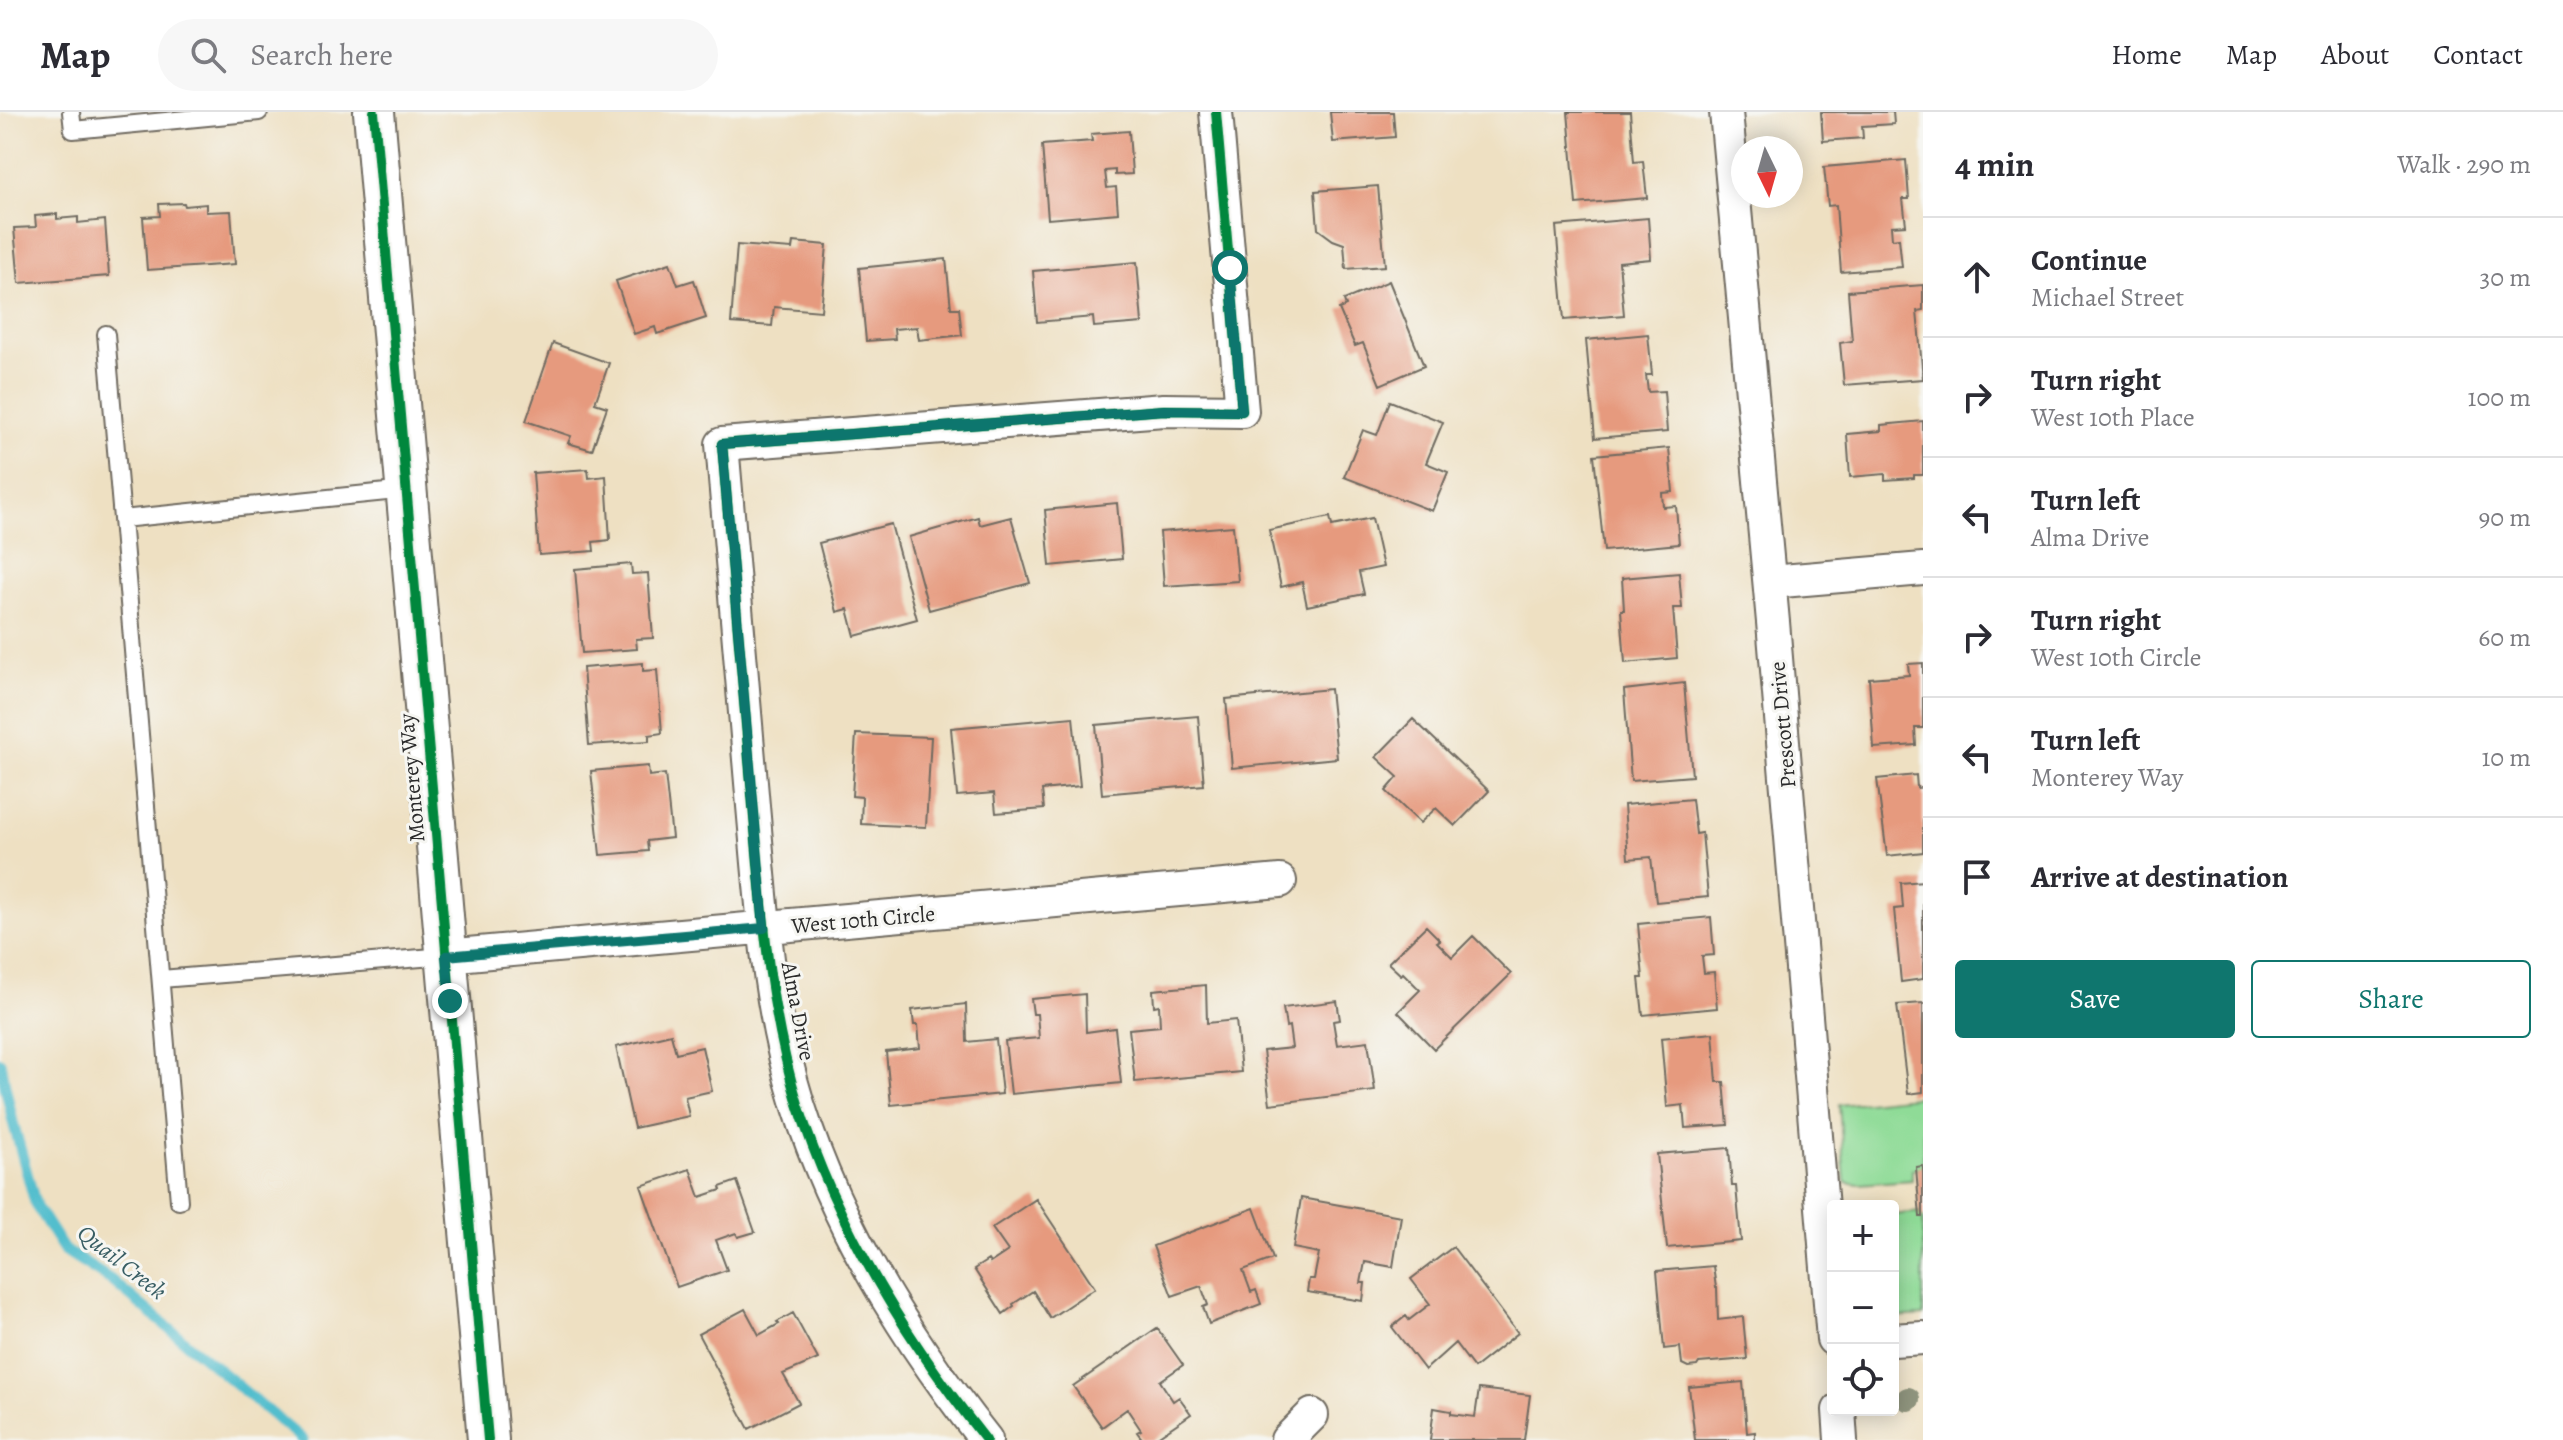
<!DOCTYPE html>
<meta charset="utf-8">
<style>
body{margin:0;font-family:Alegreya,serif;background:#f7f7f7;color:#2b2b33}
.controls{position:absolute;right:24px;bottom:24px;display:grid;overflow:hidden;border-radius:8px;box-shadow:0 4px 20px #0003}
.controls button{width:72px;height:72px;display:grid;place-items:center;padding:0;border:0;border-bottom:2px solid #e1e1e2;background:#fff;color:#2b2b33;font:40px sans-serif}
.compass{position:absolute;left:1731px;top:24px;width:72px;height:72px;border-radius:50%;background:#fff;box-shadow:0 4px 20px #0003;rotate:175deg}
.stop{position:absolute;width:24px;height:24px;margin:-18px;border:6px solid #0f766e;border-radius:50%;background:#fff}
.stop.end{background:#0f766e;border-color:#fff;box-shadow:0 2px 8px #0008}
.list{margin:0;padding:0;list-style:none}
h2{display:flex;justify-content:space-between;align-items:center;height:104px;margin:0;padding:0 32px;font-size:34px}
h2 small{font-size:26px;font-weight:400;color:#7c7c81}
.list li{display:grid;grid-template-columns:52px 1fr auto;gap:24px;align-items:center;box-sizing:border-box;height:120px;padding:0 32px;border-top:2px solid #e1e1e2}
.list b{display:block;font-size:30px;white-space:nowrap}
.list p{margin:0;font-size:26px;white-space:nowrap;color:#7c7c81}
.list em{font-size:26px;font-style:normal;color:#7c7c81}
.actions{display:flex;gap:16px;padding:24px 32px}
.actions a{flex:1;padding:18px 0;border:2px solid #0f766e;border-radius:8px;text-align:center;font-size:28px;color:#0f766e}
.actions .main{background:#0f766e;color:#fff}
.icon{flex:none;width:44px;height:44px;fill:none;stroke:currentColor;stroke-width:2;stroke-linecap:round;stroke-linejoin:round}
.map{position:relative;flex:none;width:1923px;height:1328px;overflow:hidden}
header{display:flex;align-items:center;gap:48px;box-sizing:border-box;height:112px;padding:0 40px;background:#fff;border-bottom:2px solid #e1e1e2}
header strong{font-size:38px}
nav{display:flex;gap:44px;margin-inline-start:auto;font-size:28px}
.search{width:560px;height:72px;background:#f7f7f7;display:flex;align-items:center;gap:20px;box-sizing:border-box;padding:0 28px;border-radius:44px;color:#7c7c81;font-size:30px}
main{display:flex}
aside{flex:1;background:#fff}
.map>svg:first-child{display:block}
.green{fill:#8fdb97;stroke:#5d8361;stroke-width:2}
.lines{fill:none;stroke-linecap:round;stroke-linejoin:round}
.stream{stroke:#52becd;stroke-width:11}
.building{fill:#e69a7e}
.service-casing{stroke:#6f6a60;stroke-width:20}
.minor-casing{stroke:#6f6a60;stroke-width:36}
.tertiary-casing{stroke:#6f6a60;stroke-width:44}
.service{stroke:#fff;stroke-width:16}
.minor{stroke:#fff;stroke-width:32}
.tertiary{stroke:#fff;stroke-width:40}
.cycleway-casing{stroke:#f6f6f2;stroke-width:15}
.cycleway{stroke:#00873e;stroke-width:10}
.tree{fill:#90957e}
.route{stroke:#0f766e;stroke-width:10}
.labels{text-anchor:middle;stroke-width:6;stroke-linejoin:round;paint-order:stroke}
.street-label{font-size:22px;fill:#2b2b2b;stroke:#f6f6f2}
.water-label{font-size:24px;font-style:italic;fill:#395e64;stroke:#f6f6f2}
</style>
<header>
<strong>Map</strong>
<div class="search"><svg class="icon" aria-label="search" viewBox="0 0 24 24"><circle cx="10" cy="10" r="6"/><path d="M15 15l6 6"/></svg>Search here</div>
<nav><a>Home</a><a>Map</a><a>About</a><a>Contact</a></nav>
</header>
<main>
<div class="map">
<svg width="1923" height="1328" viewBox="0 0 1923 1328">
<rect width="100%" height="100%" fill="#f6f6f2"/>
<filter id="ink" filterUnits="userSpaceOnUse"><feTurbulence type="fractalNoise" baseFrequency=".0125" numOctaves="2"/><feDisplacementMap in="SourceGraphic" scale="16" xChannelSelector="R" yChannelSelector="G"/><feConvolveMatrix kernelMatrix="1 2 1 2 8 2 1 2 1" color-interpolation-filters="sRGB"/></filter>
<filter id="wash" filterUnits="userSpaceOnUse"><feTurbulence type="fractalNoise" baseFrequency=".006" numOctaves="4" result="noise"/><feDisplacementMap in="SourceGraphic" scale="32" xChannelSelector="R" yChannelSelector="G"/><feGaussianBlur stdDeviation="1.8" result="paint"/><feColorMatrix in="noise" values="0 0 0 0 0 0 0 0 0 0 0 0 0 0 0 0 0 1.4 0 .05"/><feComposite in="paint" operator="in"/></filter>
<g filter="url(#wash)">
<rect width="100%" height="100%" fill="#eee0c2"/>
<path class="green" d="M1923,984V1054L1912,1058V1068L1859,1072L1845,1070L1839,993Z
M1920,1100L1923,1105V1204L1893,1206V1103Z"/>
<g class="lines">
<path class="stream" d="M0,950L13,1010L36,1094L64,1138L111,1168L303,1328"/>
</g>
<g id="blocks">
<path class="building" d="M1330,0H1393L1395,25L1333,30Z
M1568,0H1630L1634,50L1643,49L1647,86L1576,92Z
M1821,0H1893L1894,12L1862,14L1863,26L1823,29Z
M1129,19L1132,62L1115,63V58L1105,59L1107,76L1116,75L1118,101L1048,107L1042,33L1092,29L1091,22Z
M1906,48L1909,87H1903L1906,113L1891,114L1892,127L1899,126L1902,155L1841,160L1836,93L1828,94L1824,55Z
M1378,74L1385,154L1346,157L1344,132L1333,128L1318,117L1315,79Z
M184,91L185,94L206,92V100L231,99L235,152L147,158L143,105L160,104L159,92Z
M57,102V107L78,105V111L105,108L109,164L19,171L14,116L36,115L35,104Z
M1648,106L1651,147L1619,150L1624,203L1564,208L1556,114Z
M793,130L827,133L821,199L774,195L772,214L731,211L737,133L792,137Z
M946,147L951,196H959L962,223L919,228L917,215L894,217L895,227L866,229L859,156Z
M1137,150L1142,211L1094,215L1093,205L1037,210L1033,159Z
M670,151L678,173L694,168L706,206L657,222L655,215L634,222L616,169Z
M1389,169L1424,254L1380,273L1363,231L1355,234L1339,197L1346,194L1344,188Z
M1923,173V198L1917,199L1923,267L1844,273L1840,231L1852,229L1848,179Z
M1648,222L1652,263H1646L1648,280L1664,279L1667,320L1595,326L1586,228Z
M553,231L609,251L595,291L607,295L592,338L568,331L571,324L526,309Z
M1390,289L1443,310L1426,351L1448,360L1432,399L1344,365L1363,318L1377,323Z
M1923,309V363H1914V366L1885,368V362L1850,365L1847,322L1881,319V313Z
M1669,336L1673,380L1662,381L1663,395L1676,394L1679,432L1604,439L1594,343Z
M588,357L589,366L606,364L610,428L593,430L594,439L539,443L533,361Z
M1117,391L1122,447L1050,454L1045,398Z
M978,405L980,413L1011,405L1030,471L929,498L909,425Z
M1330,405L1332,414L1372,406L1383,455L1359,460L1364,482L1307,494L1302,470L1281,475L1269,418Z
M891,412L917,507L855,524L848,497L837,500L819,431Z
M1233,414L1238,469L1164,474L1160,420Z
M631,452L632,462L648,461L653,526L636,527L637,537L582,541L575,457Z
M1679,461L1682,496H1673L1677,546L1625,551L1621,498H1624L1622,466Z
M643,551V559L657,558L662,621L649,623V629L589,633L583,556Z
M1923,551V616H1915L1916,633L1874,636L1869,566L1909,563L1908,552Z
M1684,571L1692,664L1631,669L1624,578Z
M1330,577L1337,646L1232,656L1226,587Z
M1198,604L1204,673L1102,682L1096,613Z
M1073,605L1080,674L1042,678L1044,697L996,701L994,681L957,684L951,616Z
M1413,607L1489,679L1455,714L1436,696L1420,711L1386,679L1398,665L1376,645Z
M856,622L931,625L926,715L861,712L862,685L852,684Z
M648,654L649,664L665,662L672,726L647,729L648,739L600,743L591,659Z
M1916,663L1917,676L1923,675V740L1887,744L1877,667Z
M1692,687L1696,722L1702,721L1708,785L1656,790L1651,745L1628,747L1624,693Z
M1923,769V867L1901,870L1894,797L1903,796L1901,771Z
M1711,805L1714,843L1702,844L1704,861L1714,860L1717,896L1643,903L1639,866H1643L1638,812Z
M1426,814L1440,828L1437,830L1452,845L1473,824L1511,862L1434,937L1398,900L1420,878L1403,861L1401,863L1388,851Z
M1206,873L1207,911L1236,908L1241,960L1135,970L1129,917L1160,914L1159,893L1154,894L1153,878Z
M1085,882L1086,920L1115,916L1121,971L1011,982L1005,929L1039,926L1037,902H1033L1031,887Z
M1337,889L1340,908L1333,909L1337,933L1368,929L1375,979L1270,992L1263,939L1292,936L1289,914L1286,915L1283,896Z
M1923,891V980L1908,982L1897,893Z
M966,892L967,930L996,927L1002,982L891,993L886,940L920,936L918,913H914L912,898Z
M1713,921L1717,970H1724L1728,1013L1685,1016L1683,993L1667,995L1661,926Z
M671,922L676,941L702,935L712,979L685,985L689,1004L634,1016L616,935Z
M1729,1036L1732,1074H1736L1741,1129L1667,1136L1657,1042Z
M1923,1054V1105H1920L1916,1055Z
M690,1057L700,1085L721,1078L720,1075L737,1069L755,1120L738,1125L736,1121L716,1128L727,1158L677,1175L641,1074Z
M1301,1086L1401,1104L1393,1155L1365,1150L1361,1171H1365L1363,1189L1307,1180L1309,1167H1314L1319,1141L1293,1136Z
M1036,1087L1095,1176L1050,1206L1033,1179L1013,1192L1014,1194L1003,1202L974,1157L988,1148L990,1151L1008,1139L992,1116Z
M1254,1096L1273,1147L1243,1158L1251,1180L1256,1178L1261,1192L1209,1212L1203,1195L1208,1193L1201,1174L1172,1184L1153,1134Z
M1453,1135L1518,1221L1474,1256L1455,1231L1425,1258L1392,1215L1406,1204L1409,1208L1430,1192L1411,1167Z
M1713,1154L1716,1176H1717L1718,1208L1743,1205L1747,1247L1699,1251L1697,1254L1688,1255L1682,1252L1680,1235L1664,1237L1657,1159Z
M745,1197L759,1223L779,1212L777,1210L793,1201L818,1247L783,1262L799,1291L749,1317L698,1222Z
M1157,1216L1183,1253L1160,1269L1173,1289L1179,1285L1191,1302L1153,1328H1143L1137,1320L1141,1318L1127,1297L1102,1315L1073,1274Z
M1743,1270L1747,1321L1755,1320V1328H1695L1689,1275Z
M1479,1277L1530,1283L1524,1328H1430L1434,1296L1451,1299V1302L1475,1305Z"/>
</g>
</g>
<g filter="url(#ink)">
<use href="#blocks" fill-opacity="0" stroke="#6f6a60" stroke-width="2"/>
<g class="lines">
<defs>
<path id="service" d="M71,0L73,18L259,0
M106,222L122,407L406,378
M122,407L179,1089
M161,867L446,844"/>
<path id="minor" d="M1726,0L1773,510L1833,1227
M1770,470L1923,457
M446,844L1280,769
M1893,1228L1923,1226
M1839,1298L1841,1328
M986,1328C906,1227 837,1116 798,992C768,896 762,794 753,694C743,573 732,453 722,332L1164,298L1242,299L1216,0
M1287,1328L1312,1303"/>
<path id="tertiary" d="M374,0L488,1328"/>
</defs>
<use href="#service" class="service-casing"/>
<use href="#minor" class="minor-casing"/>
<use href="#tertiary" class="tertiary-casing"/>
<use href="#service" class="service"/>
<use href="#minor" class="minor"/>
<use href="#tertiary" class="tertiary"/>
<defs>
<path id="cycleway" d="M374,0L488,1328
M986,1328C906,1227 837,1116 798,992C768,896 762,794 753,694C743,573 732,453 722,332L1164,298L1242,299L1216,0"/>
</defs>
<use href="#cycleway" class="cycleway-casing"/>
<use href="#cycleway" class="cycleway"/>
</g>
<circle class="tree" cx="1908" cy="1287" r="12"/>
</g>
<g class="lines" filter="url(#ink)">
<path class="route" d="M450,889L446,844L764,816L722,332L1164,298L1242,299L1230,156"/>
</g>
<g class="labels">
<g class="street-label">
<text transform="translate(1782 613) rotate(-95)" y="8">Prescott Drive</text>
<text transform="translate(411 666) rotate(-95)" y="8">Monterey Way</text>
<text transform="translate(863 807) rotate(-5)" y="8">West 10th Circle</text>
<text transform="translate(799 899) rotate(79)" y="8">Alma Drive</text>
</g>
<g class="water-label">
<text transform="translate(122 1150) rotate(38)" y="8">Quail Creek</text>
</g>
</g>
</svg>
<div class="controls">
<button>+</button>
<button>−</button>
<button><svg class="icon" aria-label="locate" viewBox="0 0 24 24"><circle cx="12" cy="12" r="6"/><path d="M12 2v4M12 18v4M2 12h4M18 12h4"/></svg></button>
</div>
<svg class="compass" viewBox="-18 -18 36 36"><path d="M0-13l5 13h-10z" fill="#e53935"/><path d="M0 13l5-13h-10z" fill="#7c7c81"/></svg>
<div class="stop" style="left:1230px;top:156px"></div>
<div class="stop end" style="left:450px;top:889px"></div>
</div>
<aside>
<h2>4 min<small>Walk · 290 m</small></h2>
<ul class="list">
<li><svg class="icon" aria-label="ahead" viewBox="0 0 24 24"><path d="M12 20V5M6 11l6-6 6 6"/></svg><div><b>Continue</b><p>Michael Street</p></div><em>30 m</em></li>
<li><svg class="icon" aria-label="right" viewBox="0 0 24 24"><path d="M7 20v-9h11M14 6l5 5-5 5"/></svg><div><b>Turn right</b><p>West 10th Place</p></div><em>100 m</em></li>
<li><svg class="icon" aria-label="left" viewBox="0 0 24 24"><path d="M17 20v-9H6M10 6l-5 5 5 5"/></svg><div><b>Turn left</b><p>Alma Drive</p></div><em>90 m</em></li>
<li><svg class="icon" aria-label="right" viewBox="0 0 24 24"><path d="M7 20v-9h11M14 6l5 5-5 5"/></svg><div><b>Turn right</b><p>West 10th Circle</p></div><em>60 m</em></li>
<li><svg class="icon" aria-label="left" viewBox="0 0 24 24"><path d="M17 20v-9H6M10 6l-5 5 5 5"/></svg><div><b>Turn left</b><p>Monterey Way</p></div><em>10 m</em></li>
<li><svg class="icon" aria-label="arrive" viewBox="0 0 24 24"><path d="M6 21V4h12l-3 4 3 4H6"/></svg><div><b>Arrive at destination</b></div></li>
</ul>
<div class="actions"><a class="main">Save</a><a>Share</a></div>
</aside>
</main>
